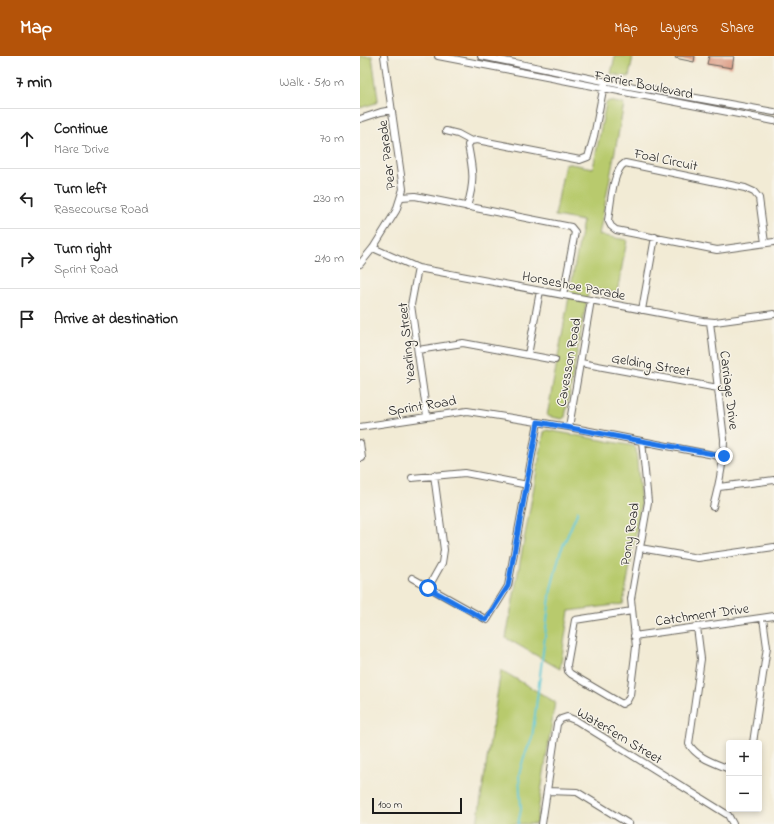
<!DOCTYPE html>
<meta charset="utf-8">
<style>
body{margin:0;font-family:"Indie Flower",sans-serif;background:#f6f6f6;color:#222}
.controls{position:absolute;right:12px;bottom:12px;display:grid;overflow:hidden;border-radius:4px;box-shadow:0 2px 6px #0003}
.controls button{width:36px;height:36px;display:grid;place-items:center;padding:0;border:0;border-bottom:1px solid #e0e0e0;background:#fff;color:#222;font:20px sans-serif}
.scale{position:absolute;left:12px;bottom:10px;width:90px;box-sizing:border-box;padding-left:4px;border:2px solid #1c1c1c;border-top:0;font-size:11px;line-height:14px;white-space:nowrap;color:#1c1c1c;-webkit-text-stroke:3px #f7f3e8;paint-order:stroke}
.stop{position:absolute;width:12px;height:12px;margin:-9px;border:3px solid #1a73e8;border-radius:50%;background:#fff}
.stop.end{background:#1a73e8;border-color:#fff;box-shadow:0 1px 4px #0008}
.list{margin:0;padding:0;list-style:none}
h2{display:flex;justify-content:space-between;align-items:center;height:52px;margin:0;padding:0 16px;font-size:17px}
h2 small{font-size:13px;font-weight:400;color:#767676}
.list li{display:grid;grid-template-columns:26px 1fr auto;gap:12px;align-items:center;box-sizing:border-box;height:60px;padding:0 16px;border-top:1px solid #e0e0e0}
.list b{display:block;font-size:15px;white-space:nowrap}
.list p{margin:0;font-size:13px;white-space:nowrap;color:#767676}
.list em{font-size:13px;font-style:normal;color:#767676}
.icon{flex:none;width:22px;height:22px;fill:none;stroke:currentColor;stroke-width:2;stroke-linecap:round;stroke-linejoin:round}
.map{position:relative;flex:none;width:414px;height:768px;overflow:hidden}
header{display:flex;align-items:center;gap:24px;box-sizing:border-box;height:56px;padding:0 20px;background:#b45309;color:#fff}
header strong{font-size:19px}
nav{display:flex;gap:22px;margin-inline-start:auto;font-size:14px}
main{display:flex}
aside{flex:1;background:#fff}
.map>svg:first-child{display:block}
.green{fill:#b8ca6d;stroke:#6a7344}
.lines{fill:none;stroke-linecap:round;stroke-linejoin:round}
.stream{stroke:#5dc8d6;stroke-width:2}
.building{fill:#da947d}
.minor-casing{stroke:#67645d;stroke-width:8}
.minor{stroke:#fff;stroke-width:6}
.route{stroke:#1a73e8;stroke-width:5}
.labels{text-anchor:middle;stroke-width:3;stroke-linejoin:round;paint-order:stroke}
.street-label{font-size:14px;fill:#1c1c1c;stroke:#f7f3e8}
</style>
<header>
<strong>Map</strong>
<nav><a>Map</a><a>Layers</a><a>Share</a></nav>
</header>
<main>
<aside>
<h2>7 min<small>Walk · 510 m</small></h2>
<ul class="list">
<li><svg class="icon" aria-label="ahead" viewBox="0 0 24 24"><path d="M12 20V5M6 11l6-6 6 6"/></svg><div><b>Continue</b><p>Mare Drive</p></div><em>70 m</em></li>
<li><svg class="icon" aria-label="left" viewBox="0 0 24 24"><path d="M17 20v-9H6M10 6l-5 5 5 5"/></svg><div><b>Turn left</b><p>Rasecourse Road</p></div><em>230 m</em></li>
<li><svg class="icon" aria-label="right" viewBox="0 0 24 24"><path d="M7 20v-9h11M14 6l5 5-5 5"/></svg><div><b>Turn right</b><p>Sprint Road</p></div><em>210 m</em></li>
<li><svg class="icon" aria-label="arrive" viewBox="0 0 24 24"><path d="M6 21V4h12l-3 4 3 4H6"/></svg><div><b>Arrive at destination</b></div></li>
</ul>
</aside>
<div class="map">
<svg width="414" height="768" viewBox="0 0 414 768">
<rect width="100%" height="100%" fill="#f7f3e8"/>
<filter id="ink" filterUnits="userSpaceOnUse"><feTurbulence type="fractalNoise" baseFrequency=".025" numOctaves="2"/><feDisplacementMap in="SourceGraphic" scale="8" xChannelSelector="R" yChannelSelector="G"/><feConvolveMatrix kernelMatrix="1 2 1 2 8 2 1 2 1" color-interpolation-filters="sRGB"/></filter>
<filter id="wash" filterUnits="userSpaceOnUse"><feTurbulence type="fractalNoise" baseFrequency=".012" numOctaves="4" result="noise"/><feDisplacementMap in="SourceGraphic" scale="16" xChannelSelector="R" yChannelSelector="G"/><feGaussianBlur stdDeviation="0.9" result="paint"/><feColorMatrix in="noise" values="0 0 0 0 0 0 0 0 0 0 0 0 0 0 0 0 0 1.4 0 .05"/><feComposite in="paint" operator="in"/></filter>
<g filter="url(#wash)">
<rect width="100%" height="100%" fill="#f2ebd5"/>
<path class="green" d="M0,0H12L18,43L16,47L0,52Z
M255,0H273L269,21L251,18Z
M249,45L264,48L239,179L267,184L257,237L229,232L205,361L202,363L187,360L223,165L195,160L205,107L233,112L246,47Z
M187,374L274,390L276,393L281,450L263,548L209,555L200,613L146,582L184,376Z
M141,614L195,646L176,768H117Z"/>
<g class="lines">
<path class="stream" d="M158,768L161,753L159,718L164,701L172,682L191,533L200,497L218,455"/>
</g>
<g id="blocks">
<path class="building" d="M316,0H335L334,6L315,2Z
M349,0H374L372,12L347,8Z"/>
</g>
</g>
<g filter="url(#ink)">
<use href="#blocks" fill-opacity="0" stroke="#67645d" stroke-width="1"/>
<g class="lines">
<defs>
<path id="minor" d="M78,0L414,65
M121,0L258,28L414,56
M0,63L21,56L32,54
M86,75L98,78L111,85
M42,141L55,140L211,171L215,176L203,239
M107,151C115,125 113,115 108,89L111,85L117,84L220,104L228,101L234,80L244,29
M405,187L399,142L394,136L385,132L265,107C252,115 251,149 248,164L251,170L256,174L357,194L414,186
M13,192L58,212L343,265L355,266L414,258
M0,208L13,192L36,155L43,133L24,0
M58,212L51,249L67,360
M282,254L295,181
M350,266L364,383C364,407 359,429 353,451
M58,294L103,287L195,304
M168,299L180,235
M221,307L358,332
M0,371L107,355L209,371L364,401
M209,371L231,244
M0,387L2,402
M52,422L105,417L168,429
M359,431L414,424
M280,492L338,502L414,491
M52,522L127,564L148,530L178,366
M68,532L82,507L84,494L74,419
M272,555L215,564L207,609L208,615L211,618L262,648L267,645L270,639L276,591L271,543L288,446L282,385
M337,571L341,603L329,688C337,702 355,707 369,713
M274,580L414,560
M393,687L407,591L403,562
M187,735L217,736L269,768
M182,768L197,668L201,663L207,661L217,665L368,759L373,768"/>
</defs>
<use href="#minor" class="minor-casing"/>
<use href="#minor" class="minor"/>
</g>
</g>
<g class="lines" filter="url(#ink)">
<path class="route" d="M68,532L126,564L148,530L178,366L364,400"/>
</g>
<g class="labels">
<g class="street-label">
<text transform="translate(284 28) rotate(11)" y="5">Farrier Boulevard</text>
<text transform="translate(26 99) rotate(-97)" y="5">Pear Parade</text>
<text transform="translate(306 103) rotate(12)" y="5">Foal Circuit</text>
<text transform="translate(214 229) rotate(11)" y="5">Horseshoe Parade</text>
<text transform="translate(46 287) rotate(-96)" y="5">Yearling Street</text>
<text transform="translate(208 306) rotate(-80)" y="5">Cavesson Road</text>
<text transform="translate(291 308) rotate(10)" y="5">Gelding Street</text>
<text transform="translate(370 334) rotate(83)" y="5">Carriage Drive</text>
<text transform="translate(62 349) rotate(-9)" y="5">Sprint Road</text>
<text transform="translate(269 478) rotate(-81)" y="5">Pony Road</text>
<text transform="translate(342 558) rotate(-8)" y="5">Catchment Drive</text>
<text transform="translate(260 679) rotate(31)" y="5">Waterfern Street</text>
</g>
</g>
</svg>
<div class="controls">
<button>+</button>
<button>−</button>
</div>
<div class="scale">100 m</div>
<div class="stop" style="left:68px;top:532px"></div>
<div class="stop end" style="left:364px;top:400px"></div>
</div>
</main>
